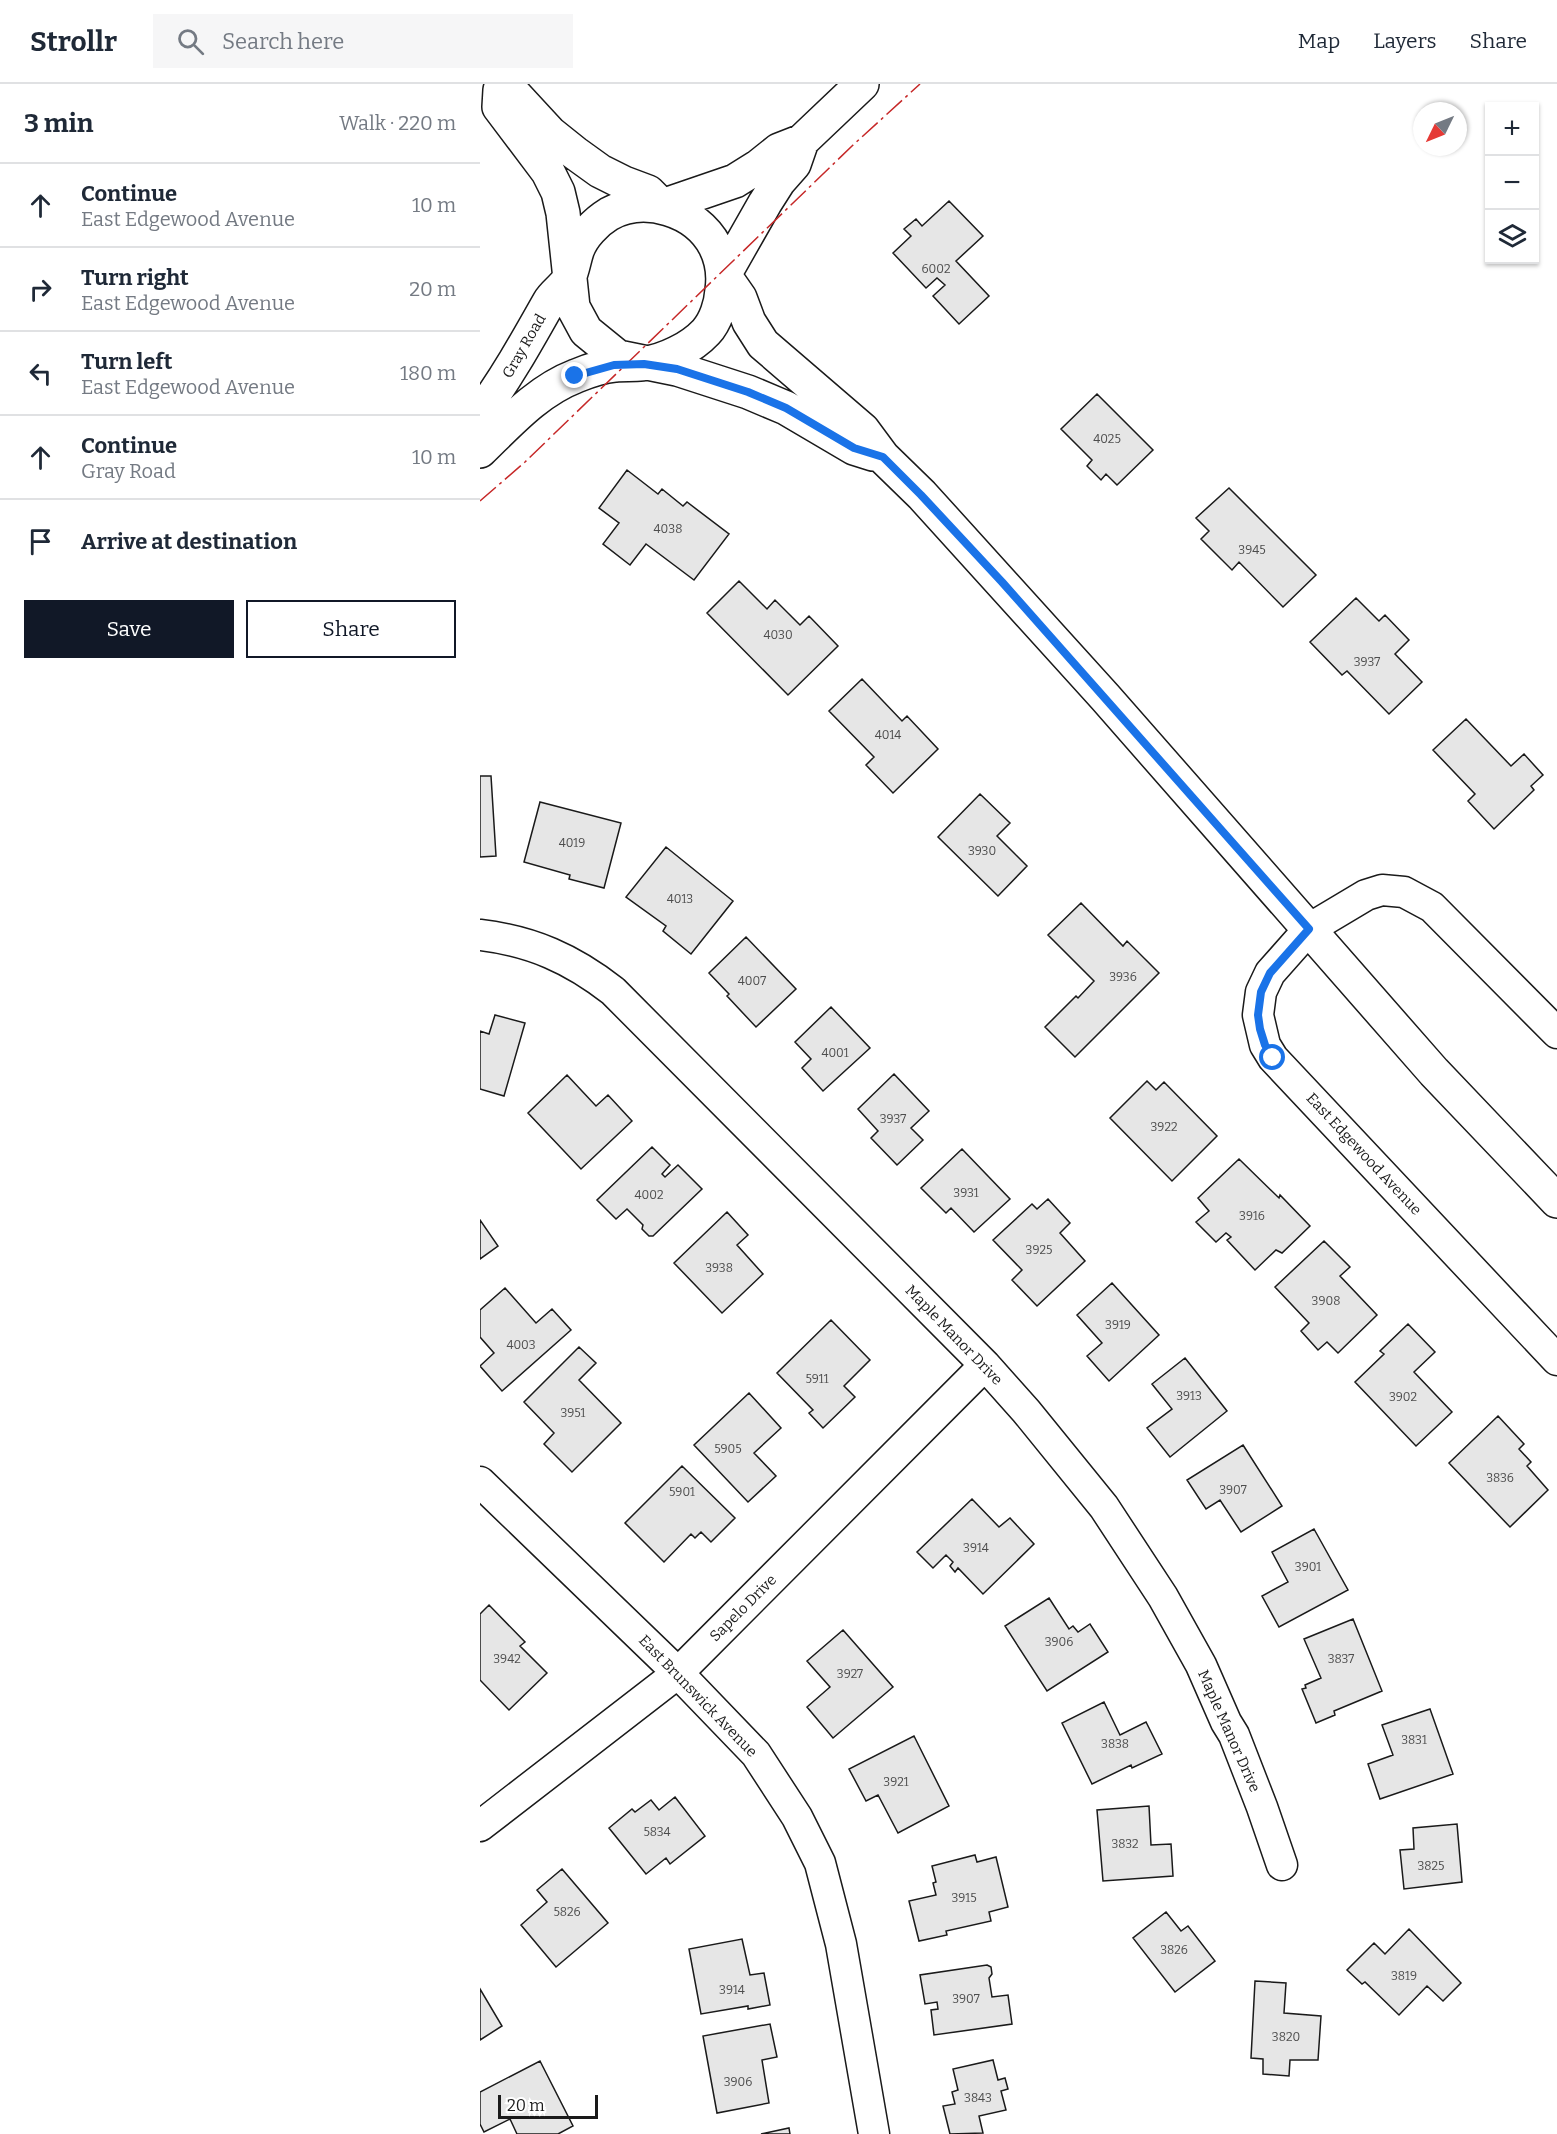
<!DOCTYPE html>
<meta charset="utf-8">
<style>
body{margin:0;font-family:Bitter,serif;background:#f6f6f7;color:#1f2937}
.controls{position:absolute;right:18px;top:18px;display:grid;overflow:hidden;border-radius:0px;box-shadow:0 2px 4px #0004}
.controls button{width:54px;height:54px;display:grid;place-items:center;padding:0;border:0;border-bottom:2px solid #e0e1e3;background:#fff;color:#1f2937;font:30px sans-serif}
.compass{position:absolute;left:933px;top:18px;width:54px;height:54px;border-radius:50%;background:#fff;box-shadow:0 2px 4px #0004;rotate:227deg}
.scale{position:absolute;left:18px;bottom:15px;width:100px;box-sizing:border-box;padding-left:6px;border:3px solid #1a1a1a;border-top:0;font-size:16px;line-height:21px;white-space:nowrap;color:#1a1a1a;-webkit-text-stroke:4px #fff;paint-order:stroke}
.stop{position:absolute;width:18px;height:18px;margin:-14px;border:4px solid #1a73e8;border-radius:50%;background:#fff}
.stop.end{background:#1a73e8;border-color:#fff;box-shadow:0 2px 6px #0008}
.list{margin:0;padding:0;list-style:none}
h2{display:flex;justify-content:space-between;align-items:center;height:78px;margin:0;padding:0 24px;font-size:26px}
h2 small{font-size:20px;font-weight:400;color:#747a83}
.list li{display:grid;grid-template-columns:39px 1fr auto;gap:18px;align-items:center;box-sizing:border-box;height:84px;padding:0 24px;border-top:2px solid #e0e1e3}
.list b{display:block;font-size:22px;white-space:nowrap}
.list p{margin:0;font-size:20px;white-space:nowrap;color:#747a83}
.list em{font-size:20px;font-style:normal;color:#747a83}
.actions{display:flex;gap:12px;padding:18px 24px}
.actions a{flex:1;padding:14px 0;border:2px solid #111827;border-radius:0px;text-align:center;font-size:21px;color:#111827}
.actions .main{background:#111827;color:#fff}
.icon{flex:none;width:33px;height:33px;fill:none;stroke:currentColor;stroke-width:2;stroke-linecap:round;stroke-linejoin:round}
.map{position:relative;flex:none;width:1077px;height:2050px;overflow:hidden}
header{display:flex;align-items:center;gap:36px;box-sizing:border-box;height:84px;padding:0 30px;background:#fff;border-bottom:2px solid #e0e1e3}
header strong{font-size:28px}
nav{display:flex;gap:33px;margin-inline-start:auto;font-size:21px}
.search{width:420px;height:54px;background:#f6f6f7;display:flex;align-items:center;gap:15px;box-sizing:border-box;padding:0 21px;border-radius:0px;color:#747a83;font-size:22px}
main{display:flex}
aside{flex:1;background:#fff}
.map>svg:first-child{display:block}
.building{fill:#e6e6e6;stroke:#1a1a1a;stroke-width:1.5}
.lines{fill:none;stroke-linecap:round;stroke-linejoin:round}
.street-casing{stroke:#1a1a1a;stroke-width:33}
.secondary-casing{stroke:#1a1a1a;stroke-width:36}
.street{stroke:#fff;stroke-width:30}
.secondary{stroke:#fff;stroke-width:33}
.power{stroke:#c62828;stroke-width:1.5;stroke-dasharray:21 4.5 3 4.5;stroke-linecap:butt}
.route{stroke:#1a73e8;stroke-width:8}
.labels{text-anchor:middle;stroke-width:4.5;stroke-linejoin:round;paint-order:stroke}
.number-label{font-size:12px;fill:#4d4d4d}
.street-label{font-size:15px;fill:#1a1a1a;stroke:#fff}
</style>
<header>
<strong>Strollr</strong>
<div class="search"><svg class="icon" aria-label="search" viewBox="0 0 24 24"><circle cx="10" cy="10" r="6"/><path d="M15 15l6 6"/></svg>Search here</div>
<nav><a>Map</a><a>Layers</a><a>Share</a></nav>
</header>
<main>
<aside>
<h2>3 min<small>Walk · 220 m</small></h2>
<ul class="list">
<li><svg class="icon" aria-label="ahead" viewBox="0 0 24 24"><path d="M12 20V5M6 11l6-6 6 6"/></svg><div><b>Continue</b><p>East Edgewood Avenue</p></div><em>10 m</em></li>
<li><svg class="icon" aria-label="right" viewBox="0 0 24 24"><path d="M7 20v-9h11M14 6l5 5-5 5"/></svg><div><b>Turn right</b><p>East Edgewood Avenue</p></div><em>20 m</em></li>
<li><svg class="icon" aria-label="left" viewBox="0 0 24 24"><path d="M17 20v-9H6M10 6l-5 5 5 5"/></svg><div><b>Turn left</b><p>East Edgewood Avenue</p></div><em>180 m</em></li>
<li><svg class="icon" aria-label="ahead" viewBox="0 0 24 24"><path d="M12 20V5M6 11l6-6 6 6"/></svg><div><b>Continue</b><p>Gray Road</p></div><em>10 m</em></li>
<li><svg class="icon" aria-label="arrive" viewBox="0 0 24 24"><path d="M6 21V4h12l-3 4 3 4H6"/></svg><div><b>Arrive at destination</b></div></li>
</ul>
<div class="actions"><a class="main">Save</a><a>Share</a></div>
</aside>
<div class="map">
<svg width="1077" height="2050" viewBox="0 0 1077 2050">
<rect width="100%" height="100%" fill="#fff"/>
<path class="building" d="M469,117L503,152L476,177L509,212L479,240L453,212L465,201L457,194L446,204L413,169L431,152L424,145L436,135L442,142Z
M617,310L673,366L637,401L626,390L621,396L607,382L612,376L581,345Z
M147,386L178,410L182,405L203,422L207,418L249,450L214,496L166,460L150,481L123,460L139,439L119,424Z
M749,404L836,491L803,523L759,478L752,486L721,455L729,447L716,434Z
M259,497L287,525L295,516L320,541L329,532L358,562L308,611L227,529Z
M876,514L899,537L905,531L929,556L915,570L942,598L909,630L867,587L862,591L830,558Z
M382,595L422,637L427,632L458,665L413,709L386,681L394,673L349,627Z
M986,635L1031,682L1044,670L1063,691L1051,702L1054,706L1014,745L988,717L995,710L953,666Z
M0,692H11L16,772L0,773Z
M500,710L530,739L517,752L547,782L518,812L458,753Z
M60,718L141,739L124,804L89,795L90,791L44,778Z
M186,763L253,817L211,870L183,847L186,842L146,813Z
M601,819L643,862L647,857L679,889L595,973L565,943L596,912L598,914L614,897L568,851Z
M266,853L316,905L276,943L247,912L249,910L229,889Z
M351,923L390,964L343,1007L322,984L331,975L315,958Z
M15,931L45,939L24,1012L0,1005V947L9,950Z
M414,990L449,1027L431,1044L443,1056L417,1081L391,1054L398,1047L378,1025Z
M87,991L116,1022L128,1011L152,1037L101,1085L48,1029Z
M667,997L676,1006L684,998L737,1052L692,1097L630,1034Z
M172,1063L190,1081L182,1090L185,1093L198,1081L222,1105L173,1152H169L162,1145L163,1141L147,1125L136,1135L117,1116Z
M482,1065L530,1115L494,1148L471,1124L466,1129L441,1104Z
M759,1075L799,1114L800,1111L830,1142L802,1169L796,1166L775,1186L747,1156L751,1153L746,1149L736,1158L716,1138L729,1127L718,1114Z
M568,1115L590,1139L580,1149L605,1177L557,1222L532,1196L542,1186L513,1156L552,1120L557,1125Z
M247,1128L268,1151L257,1161L283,1190L242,1229L194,1179Z
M0,1136L18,1162L0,1175Z
M844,1157L870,1183L860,1192L897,1231L858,1269L847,1258L838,1266L821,1247L829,1239L795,1203Z
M632,1199L679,1251L629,1297L607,1272L622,1259L597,1231Z
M25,1204L56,1239L72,1225L91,1246L22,1307L0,1282L14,1269L0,1253V1226Z
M351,1236L390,1276L364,1302L375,1313L343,1344L329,1329L333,1326L297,1289Z
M928,1240L955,1268L934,1288L972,1328L936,1362L875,1298L904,1270L900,1267Z
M99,1263L116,1279L99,1296L141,1339L92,1388L64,1360L74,1349L44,1318Z
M705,1274L747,1327L690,1373L667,1344L692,1325L672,1300Z
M269,1309L301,1344L274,1369L296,1392L268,1418L214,1361Z
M1018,1332L1044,1360L1039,1365L1051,1378L1047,1382L1068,1406L1030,1443L969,1379Z
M763,1361L802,1422L761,1448L740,1416L726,1425L707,1396Z
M202,1382L255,1434L231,1458L221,1448L215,1454L211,1450L184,1478L145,1439Z
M492,1415L519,1443L530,1434L554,1460L503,1510L478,1484L475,1488L470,1482L473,1478L466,1471L453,1484L437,1468Z
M834,1445L868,1506L799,1543L782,1512L808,1498L792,1468Z
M569,1514L589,1545L593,1542L598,1548L610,1540L628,1568L567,1607L525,1542Z
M9,1521L45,1558L40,1562L67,1589L29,1626L0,1596V1530Z
M873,1535L902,1607L854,1627L855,1631L836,1639L822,1605L826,1604L825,1601L841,1594L824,1555Z
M363,1546L413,1603L353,1654L327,1623L350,1603L327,1577Z
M624,1618L640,1651L666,1638L682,1670L652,1684L651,1681L612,1700L582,1639Z
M950,1625L973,1690L900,1715L888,1680L913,1671L902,1641Z
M434,1652L469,1722L418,1749L398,1711L386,1717L369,1685Z
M195,1713L225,1752L190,1780L186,1774L166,1790L129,1744L152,1725L155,1728L171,1716L179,1726Z
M669,1722L671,1761L691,1760L693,1792L623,1797L617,1726Z
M977,1740L982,1798L924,1805L920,1766L934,1765L933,1744Z
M495,1771L497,1778L516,1773L528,1823L509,1828L511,1837L466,1847L467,1851L439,1857L429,1817L456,1811L453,1799L456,1798L452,1782Z
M82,1785L128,1839L76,1883L41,1841L67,1818L57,1806Z
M686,1828L701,1847L708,1842L735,1877L695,1908L653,1854Z
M929,1845L981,1899L963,1917L947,1902L919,1931L885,1898L882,1900L867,1886L894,1859L905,1870Z
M262,1855L270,1891L284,1889L290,1921L268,1925V1922L221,1930L209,1865Z
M507,1881L511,1883L512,1890L509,1894L512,1913L528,1911L532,1940L454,1951L451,1926L458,1925L457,1918L445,1920L440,1891Z
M775,1897L806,1899L804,1929L841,1932L838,1976H810L809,1992L783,1990V1975L771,1974Z
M0,1905L22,1942L0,1956Z
M290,1940L297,1973L282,1976L289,2019L237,2029L223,1952Z
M513,1976L518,1996L525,1994L528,2005L521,2007L526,2026L499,2032L503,2049L470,2050L463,2022L475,2020L472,2008L478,2006L473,1985Z
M60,1977L93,2042L78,2050H37L30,2035L4,2048L0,2040V2008Z
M309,2044L310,2050H281Z"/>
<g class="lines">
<defs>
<path id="street" d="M0,851C52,857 92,875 133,907L505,1281L546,1327L624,1423L683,1513L721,1581L746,1638L754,1651L782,1723L802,1781
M1077,949L952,823L924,808L902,806L886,811L829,845L790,889L781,908L778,931L785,961L793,974L1077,1276
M0,1398L198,1589L276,1670L317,1733L340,1779L361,1860L394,2050
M0,1742L198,1589L505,1281"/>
<path id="secondary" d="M20,6L19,23L68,88L78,108L83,129L93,223L106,247L138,273L197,285L268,308L306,324L374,364L393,370
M25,8L34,10L70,49L95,69L120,87L144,99L168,108L182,122
M182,122L255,97L279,82L299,66L322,57L382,0
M244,191L260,214L269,238L283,260L383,346L403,373L442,411L625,613L954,988L1077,1117
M244,191L285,119L299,97L314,80L322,57
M0,330C27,293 47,257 69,218C74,209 85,203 89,194C93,185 94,176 97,167C102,152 116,138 129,130C165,110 216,126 235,162C242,176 244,192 242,206C241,220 236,237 226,248C211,264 185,277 162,280C153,281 144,280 135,281C122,282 108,287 96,292C57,307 29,339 0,367"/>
</defs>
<use href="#street" class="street-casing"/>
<use href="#secondary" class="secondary-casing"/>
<use href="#street" class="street"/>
<use href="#secondary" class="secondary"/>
<path class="power" d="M0,417L45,378L372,62L440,0"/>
</g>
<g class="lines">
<path class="route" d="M95,292L134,281L164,280L197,285L268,308L306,324L374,364L403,373L441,411L522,498L829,845L790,889L781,908L778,931L780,945L785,961L793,974"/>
</g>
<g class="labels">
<g class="number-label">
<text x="456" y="189">6002</text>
<text x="627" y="359">4025</text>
<text x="188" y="449">4038</text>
<text x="772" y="470">3945</text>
<text x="298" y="555">4030</text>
<text x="887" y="582">3937</text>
<text x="408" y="655">4014</text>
<text x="92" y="763">4019</text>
<text x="502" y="771">3930</text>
<text x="200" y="819">4013</text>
<text x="643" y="897">3936</text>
<text x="272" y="901">4007</text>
<text x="355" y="973">4001</text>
<text x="413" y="1039">3937</text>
<text x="684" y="1047">3922</text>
<text x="486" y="1113">3931</text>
<text x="169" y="1115">4002</text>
<text x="772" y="1136">3916</text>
<text x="559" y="1170">3925</text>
<text x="239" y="1188">3938</text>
<text x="846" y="1221">3908</text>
<text x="638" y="1245">3919</text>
<text x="41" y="1265">4003</text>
<text x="337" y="1299">5911</text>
<text x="709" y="1316">3913</text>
<text x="923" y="1317">3902</text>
<text x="93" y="1333">3951</text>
<text x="248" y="1369">5905</text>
<text x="1020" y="1398">3836</text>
<text x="753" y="1410">3907</text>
<text x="202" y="1412">5901</text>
<text x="496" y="1468">3914</text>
<text x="828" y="1487">3901</text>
<text x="579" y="1562">3906</text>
<text x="27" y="1579">3942</text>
<text x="861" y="1579">3837</text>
<text x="370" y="1594">3927</text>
<text x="934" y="1660">3831</text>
<text x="635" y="1664">3838</text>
<text x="416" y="1702">3921</text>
<text x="177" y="1752">5834</text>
<text x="645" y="1764">3832</text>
<text x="951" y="1786">3825</text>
<text x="484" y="1818">3915</text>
<text x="87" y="1832">5826</text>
<text x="694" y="1870">3826</text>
<text x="924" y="1896">3819</text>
<text x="252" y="1910">3914</text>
<text x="486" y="1919">3907</text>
<text x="806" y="1957">3820</text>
<text x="258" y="2002">3906</text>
<text x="498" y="2018">3843</text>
</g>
<g class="street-label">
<text transform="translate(44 262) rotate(-60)" y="5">Gray Road</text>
<text transform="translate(884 1070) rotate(47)" y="5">East Edgewood Avenue</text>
<text transform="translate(474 1251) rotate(46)" y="5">Maple Manor Drive</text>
<text transform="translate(263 1524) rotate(-45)" y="5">Sapelo Drive</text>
<text transform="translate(218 1612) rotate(46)" y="5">East Brunswick Avenue</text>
<text transform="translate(749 1647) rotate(66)" y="5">Maple Manor Drive</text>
</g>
</g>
</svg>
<div class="controls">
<button>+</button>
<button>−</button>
<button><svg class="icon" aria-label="layers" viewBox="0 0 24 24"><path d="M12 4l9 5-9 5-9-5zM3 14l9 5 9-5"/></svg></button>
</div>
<svg class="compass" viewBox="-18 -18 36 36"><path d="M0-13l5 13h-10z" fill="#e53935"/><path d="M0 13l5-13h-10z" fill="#747a83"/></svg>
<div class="scale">20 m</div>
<div class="stop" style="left:793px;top:974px"></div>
<div class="stop end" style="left:95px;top:292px"></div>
</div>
</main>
